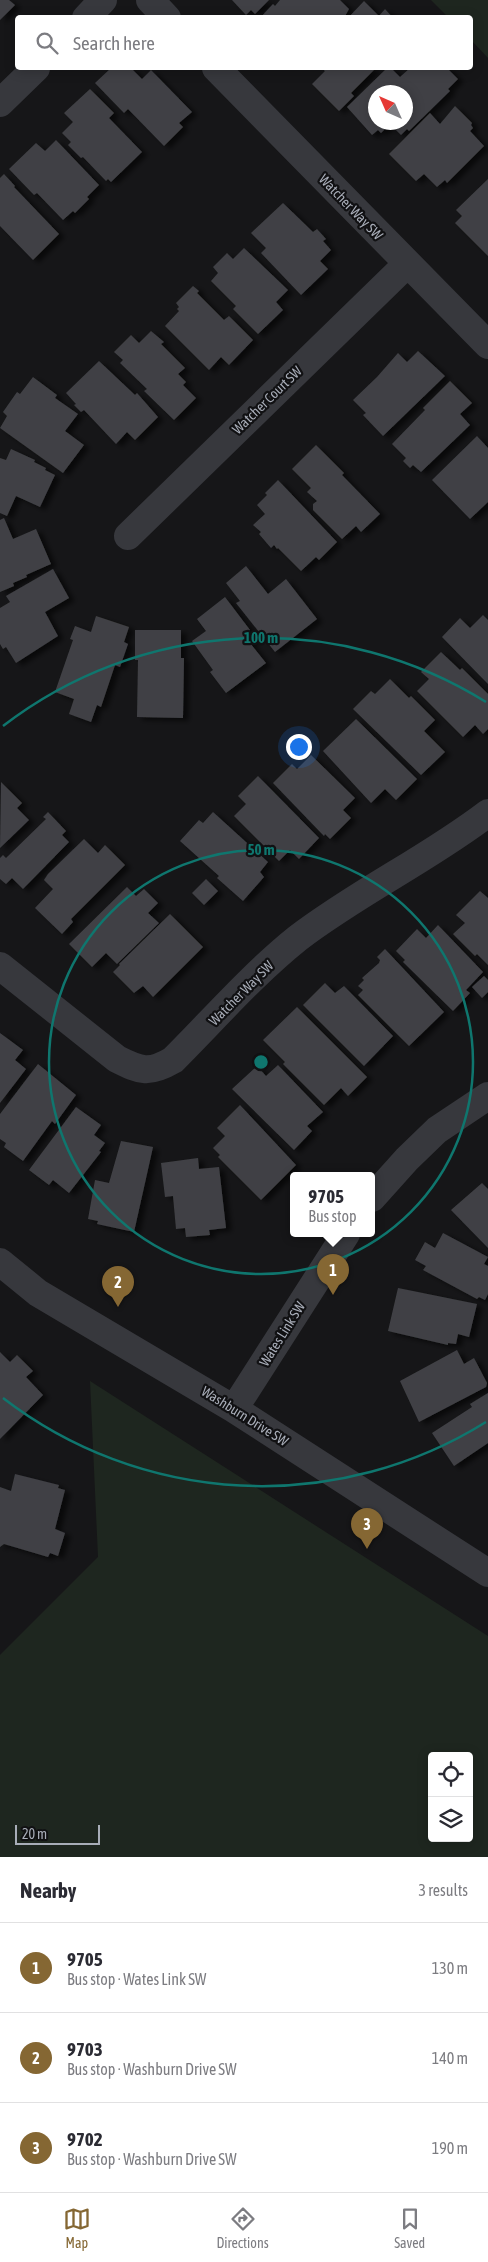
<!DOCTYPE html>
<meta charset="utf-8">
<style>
body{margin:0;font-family:"Asap Condensed",sans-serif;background:#f2f2f3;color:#2b2b33}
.controls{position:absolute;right:15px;bottom:15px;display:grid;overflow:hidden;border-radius:5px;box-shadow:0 2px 12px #0003}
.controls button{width:45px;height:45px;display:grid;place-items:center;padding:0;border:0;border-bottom:1px solid #e1e1e2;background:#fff;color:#2b2b33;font:25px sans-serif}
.compass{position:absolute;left:368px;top:85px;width:45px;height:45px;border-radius:50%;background:#fff;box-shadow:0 2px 12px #0003;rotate:315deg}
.scale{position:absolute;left:15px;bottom:12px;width:85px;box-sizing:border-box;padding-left:5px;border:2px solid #a8adb8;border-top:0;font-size:14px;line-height:18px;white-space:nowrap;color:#a8adb8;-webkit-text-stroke:4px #111113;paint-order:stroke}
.you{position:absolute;left:298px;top:746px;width:18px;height:18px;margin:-12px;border:4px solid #fff;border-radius:50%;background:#1a73e8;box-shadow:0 0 0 8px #1a73e833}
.badge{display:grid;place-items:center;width:32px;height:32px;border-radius:50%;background:#856733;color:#fff;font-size:16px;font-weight:700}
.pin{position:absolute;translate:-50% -41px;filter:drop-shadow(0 1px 2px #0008)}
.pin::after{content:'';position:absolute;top:26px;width:18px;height:15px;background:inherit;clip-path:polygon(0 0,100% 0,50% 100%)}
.popup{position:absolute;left:290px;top:1172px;width:85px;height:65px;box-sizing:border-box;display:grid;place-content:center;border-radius:5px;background:#fff;filter:drop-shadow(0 1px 4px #0005);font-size:16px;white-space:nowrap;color:#7c7c81}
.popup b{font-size:19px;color:#2b2b33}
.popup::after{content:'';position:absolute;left:50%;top:100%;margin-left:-10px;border:10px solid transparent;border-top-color:#fff}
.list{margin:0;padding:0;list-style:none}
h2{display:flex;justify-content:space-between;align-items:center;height:65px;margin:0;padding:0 20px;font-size:21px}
h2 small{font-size:16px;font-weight:400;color:#7c7c81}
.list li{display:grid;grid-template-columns:32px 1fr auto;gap:15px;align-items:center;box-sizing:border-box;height:90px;padding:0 20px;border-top:1px solid #e1e1e2}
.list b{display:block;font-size:19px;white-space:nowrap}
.list p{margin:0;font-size:16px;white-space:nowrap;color:#7c7c81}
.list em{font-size:16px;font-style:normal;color:#7c7c81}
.icon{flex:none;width:28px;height:28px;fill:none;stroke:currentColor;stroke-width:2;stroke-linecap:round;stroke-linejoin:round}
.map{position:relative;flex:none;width:488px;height:1857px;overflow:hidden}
.search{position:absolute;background:#fff;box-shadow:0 2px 12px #0003;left:15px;right:15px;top:15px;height:55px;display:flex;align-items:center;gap:12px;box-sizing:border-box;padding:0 18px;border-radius:5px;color:#7c7c81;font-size:19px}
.sheet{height:335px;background:#fff}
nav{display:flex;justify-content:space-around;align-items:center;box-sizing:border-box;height:70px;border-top:1px solid #e1e1e2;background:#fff;font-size:14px;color:#7c7c81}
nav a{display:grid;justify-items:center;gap:2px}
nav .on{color:#856733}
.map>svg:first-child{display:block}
.green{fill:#1e261f;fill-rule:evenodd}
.building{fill:#404145;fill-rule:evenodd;filter:url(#shadow)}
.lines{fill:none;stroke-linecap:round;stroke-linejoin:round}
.minor{stroke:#37383d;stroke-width:28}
.ring{fill:none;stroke:#0f766e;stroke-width:2.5}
.labels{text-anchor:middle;stroke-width:4.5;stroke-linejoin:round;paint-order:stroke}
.street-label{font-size:14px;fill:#a8adb8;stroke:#111113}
.centre{fill:#0f766e;stroke:#111113;stroke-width:2.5}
.ring-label{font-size:15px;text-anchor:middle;font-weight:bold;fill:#0f766e;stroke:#111113;stroke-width:4.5;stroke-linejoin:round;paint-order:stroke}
</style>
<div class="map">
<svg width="488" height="1857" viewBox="0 0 488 1857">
<defs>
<filter id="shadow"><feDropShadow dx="5.5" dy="3" stdDeviation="2.5" flood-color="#0009"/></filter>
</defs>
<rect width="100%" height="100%" fill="#161618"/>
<path class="green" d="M431,0H488V58L471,40L470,18L448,17Z
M90,1381L488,1636V1857H0V1655L98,1557ZM432,1756H469V1838H432Z"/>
<path class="building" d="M0,0H9L15,5L0,20Z
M232,0H269L255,14L251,10L246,15Z
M280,0H340L349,9L344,18H260L273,4L275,6Z
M364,1L379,16L385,9L393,18H348Z
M111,68H131L142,79L151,70L192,112L179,123L183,127L164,146L128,109L124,113L95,83Z
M321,68H376L351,93L354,96L339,111L312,84L325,71Z
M387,68H391L400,77L410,68H447L458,79L448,89L450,91L409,131L407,129L401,135L390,124L381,133L378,130L372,135L347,107ZM376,92H406V122H376Z
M90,89L114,113L109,118L142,152L111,182L108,179L106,181L83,157L81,158L68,145L71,142L62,133L73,122L64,113Z
M455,106L472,123L471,125L473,128L470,131L484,146L447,183L445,180L437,187L424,174L416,181L389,154L430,113L440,124Z
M56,140L99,185L87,197L89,199L75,213L73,211L63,220L37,193L34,195L9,169L36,143L45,151Z
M4,174L15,186L14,187L59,234L33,260L0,226V178Z
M488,179V256L455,223L462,216L456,210Z
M283,203L313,232L317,229L326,239L323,241L331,250L320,261L328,269L301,295L261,253L266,248L251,233Z
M244,248L288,290L276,302L283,310L258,334L233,309L236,306L211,281L218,273L213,267L227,253L233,259Z
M193,286L199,291L197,293L224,320L229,316L253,340L229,365L221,357L209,370L165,326L179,311L177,309L179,307L176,303Z
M151,331L164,342L161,344L185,368L178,374L186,382L183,385L196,398L174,420L144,391L147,389L120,363L123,360L114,352L131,335L139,343Z
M418,351L445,376L383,436L363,415L366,413L353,400L377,377L398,353L407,362Z
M99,361L135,395L137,393L158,417L135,440L127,432L116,444L84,410L81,412L74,405L76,404L66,393Z
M33,377L57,395L55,398L78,414L65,431L84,445L63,473L0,428L7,416L3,412L17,392L20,394Z
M450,381L472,403L460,414L470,425L421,472L413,465L410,468L403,461L406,458L392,444L425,410L423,408Z
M477,436L488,448V502L470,519L432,480Z
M316,445L344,473L342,475L380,514L361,532L356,526L342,539L313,510V504L317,501L307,492L311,488L292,469Z
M11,449L35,460L34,462L46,468L45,470L55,475L40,507L16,496L7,516L0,513V458L6,460Z
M278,480L337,542L319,560L316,557L301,571L278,548L277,549L274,545L271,548L259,534L261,532L253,525L265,514L257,505L267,495L265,493Z
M4,518L13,539L36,529L51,564L26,575L27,577L13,583L14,586L0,592V520Z
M246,566L268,594L286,579L317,619L275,652L236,603L240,601L226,583Z
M53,569L69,598L45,612L58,636L16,663L6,647L3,649L0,644V608L10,602L6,596Z
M225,597L250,630L248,632L254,640L250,643L266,663L226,693L210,672L213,670L192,641L206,631L197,619Z
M483,615L488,620V684L442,637L460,618L470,628Z
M96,616L129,627L124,642L128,644L120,667L115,665L101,707L97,705L91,722L69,714L74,699L55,692L73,640L70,639L75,626L91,632Z
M135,630H181V658H184L183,718L137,717L138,660H135Z
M441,652L460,670L462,668L488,694V729L483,734L475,725L463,737L417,691L429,679L421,672Z
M390,679L409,698L411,696L435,720L424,731L445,752L421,775L353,709L371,691L375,694Z
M356,719L417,779L396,800L385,789L371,803L323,751Z
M311,755L355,798L343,810L351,818L330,839L325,834L324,836L273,783L292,764L297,769Z
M258,776L319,838L299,859L290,850L279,861L234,816L246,804L238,796Z
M1,782L22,803L17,808L29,820L0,848Z
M48,812L66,831L62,835L69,842L23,889L12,878L6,884L0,879V858L3,855L6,858L46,819L43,817Z
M213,812L268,862L260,872L264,877L243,901L217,878L219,876L180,841L199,820L203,823Z
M84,839L98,853L105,845L125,865L71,919L73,922L62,934L35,908L53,889L44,880L48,874Z
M206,879L218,891L204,905L192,893Z
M127,887L136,896L144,889L158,903L148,913L159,923L117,964L106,953L92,967L69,944Z
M480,891L488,898V965L477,954L475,956L453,934L465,923L456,915Z
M170,914L203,947L153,997L143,986L134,993L113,972L120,965L119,964Z
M438,925L483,972L466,990L470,993L453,1011L403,962L405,960L396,951L417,929L426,938Z
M385,949L444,1012L409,1046L358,995L363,990L358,986L364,980L362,978L379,963L380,960L377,957Z
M484,976L488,980V992L482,998L472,987Z
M325,983L335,993L344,986L393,1036L364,1066L303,1005Z
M297,1007L367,1077L348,1096L341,1088L324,1105L283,1064L285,1062L263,1040Z
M0,1033L23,1050L15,1060L26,1069L0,1103Z
M38,1064L76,1095L55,1124L52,1121L23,1161L4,1147L6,1143L0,1139V1114Z
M278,1065L323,1112L307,1126L312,1131L294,1150L232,1089L257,1066L266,1076Z
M240,1105L296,1165L261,1200L218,1157L220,1155L213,1148L225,1136L217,1128Z
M76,1107L101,1125L94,1135L105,1143L99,1151L101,1152L69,1193L53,1180L49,1185L29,1170Z
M121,1141L153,1147L134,1232L97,1224L98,1221L88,1219L95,1180L109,1183Z
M198,1158L199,1169L219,1167L226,1228L209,1230L210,1235L186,1237L185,1228L176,1229L173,1196L165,1197L161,1163Z
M482,1183L488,1189V1248L451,1210Z
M443,1233L488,1257L484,1264L488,1266V1294L485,1300L479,1297L477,1299L423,1270L426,1266L415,1260L425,1242L435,1248Z
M398,1288L477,1304L469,1337L458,1334L456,1344L448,1343V1345L388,1331Z
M457,1350L464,1364L474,1358L487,1383L486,1387L419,1422L400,1381Z
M0,1352L10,1362L17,1355L33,1371L26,1377L43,1395L0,1439Z
M488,1393V1443L454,1466L432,1433L472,1407L470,1404Z
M15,1474L59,1485L58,1488L65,1490L55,1529L65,1533L58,1556L50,1553L48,1557L4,1544L0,1547V1487L11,1491Z"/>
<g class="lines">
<path class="minor" d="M150,0L167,18
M86,18L103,0
M216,68L488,345
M0,103L36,68
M128,536L407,264
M0,966L117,1059C141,1071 149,1074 173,1060C214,1019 253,974 298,938C358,892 428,859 488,813
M372,1198L407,1159L437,1130L488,1096
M0,1262L38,1293L234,1409L488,1573
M234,1409L346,1234"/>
</g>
<g class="ring">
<circle cx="261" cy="1062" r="212"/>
<path d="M486 1422A424 424 0 0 1 3 1398M3 726A424 424 0 0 1 486 702"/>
</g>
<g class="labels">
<g class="street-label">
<text transform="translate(351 207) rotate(46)" y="5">Watcher Way SW</text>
<text transform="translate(267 400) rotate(-44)" y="5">Watcher Court SW</text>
<text transform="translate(241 993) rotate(-45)" y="5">Watcher Way SW</text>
<text transform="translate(282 1334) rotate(-58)" y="5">Wates Link SW</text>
<text transform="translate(245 1416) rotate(32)" y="5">Washburn Drive SW</text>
</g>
</g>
<circle cx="261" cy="1062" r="8" class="centre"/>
<g class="ring-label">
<text x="261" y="643">100 m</text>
<text x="261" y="855">50 m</text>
</g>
</svg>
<div class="controls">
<button><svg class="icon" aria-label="locate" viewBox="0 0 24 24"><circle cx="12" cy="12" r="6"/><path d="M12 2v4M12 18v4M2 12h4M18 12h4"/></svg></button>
<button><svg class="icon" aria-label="layers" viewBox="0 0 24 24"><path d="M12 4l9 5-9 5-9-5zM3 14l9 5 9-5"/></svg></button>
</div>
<svg class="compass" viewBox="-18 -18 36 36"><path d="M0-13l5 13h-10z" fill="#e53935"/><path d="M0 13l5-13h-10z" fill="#7c7c81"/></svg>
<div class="scale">20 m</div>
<div class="you"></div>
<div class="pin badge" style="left:333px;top:1295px">1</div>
<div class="popup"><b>9705</b>Bus stop</div>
<div class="pin badge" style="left:118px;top:1307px">2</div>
<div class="pin badge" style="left:367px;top:1549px">3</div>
<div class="search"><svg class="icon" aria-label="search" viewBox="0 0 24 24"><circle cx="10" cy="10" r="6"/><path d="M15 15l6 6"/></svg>Search here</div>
</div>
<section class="sheet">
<h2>Nearby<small>3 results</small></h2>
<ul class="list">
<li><span class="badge">1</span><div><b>9705</b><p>Bus stop · Wates Link SW</p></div><em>130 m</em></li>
<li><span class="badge">2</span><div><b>9703</b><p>Bus stop · Washburn Drive SW</p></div><em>140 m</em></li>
<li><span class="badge">3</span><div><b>9702</b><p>Bus stop · Washburn Drive SW</p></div><em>190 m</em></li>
</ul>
</section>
<nav>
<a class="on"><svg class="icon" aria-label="map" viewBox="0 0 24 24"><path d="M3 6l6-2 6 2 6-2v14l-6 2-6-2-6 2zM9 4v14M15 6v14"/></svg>Map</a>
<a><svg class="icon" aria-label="directions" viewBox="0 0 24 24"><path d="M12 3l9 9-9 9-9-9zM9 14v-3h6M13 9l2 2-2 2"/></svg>Directions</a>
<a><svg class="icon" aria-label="saved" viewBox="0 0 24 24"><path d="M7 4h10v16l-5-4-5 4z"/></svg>Saved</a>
</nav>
